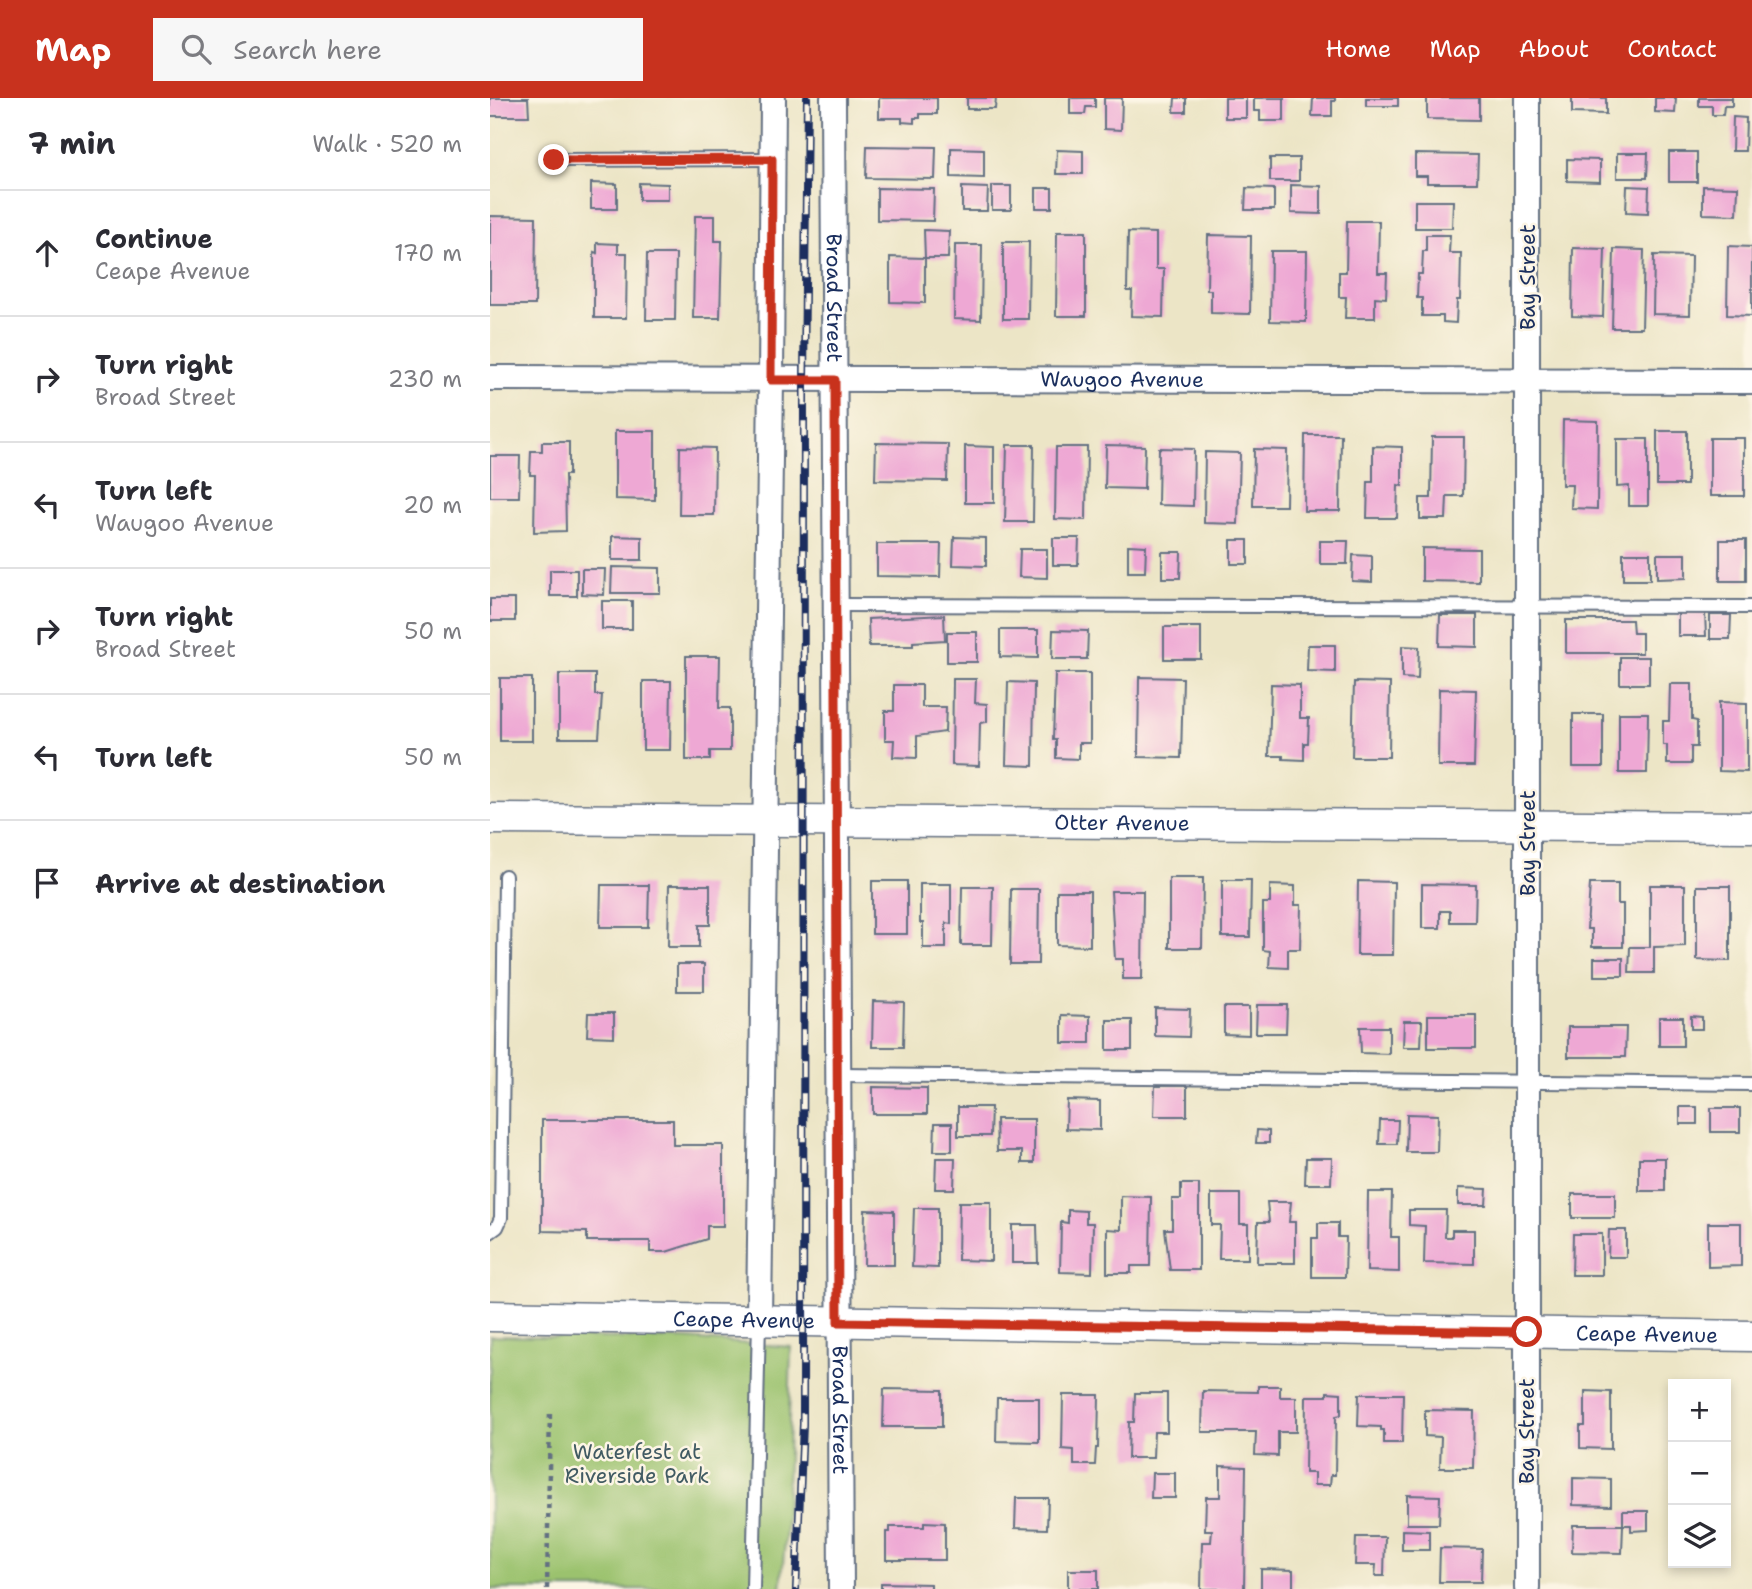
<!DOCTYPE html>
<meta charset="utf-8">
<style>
body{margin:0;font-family:"Shantell Sans",sans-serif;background:#f7f7f7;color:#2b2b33}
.controls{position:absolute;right:21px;bottom:21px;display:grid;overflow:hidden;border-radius:0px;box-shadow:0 4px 10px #0003}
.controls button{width:63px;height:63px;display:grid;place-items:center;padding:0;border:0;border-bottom:2px solid #e1e1e2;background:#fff;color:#2b2b33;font:35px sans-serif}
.stop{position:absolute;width:21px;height:21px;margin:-16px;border:5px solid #c8321e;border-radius:50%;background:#fff}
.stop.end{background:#c8321e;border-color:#fff;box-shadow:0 2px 7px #0008}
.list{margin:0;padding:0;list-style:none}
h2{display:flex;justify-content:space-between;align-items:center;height:91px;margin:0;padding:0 28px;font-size:30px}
h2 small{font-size:23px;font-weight:400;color:#7c7c81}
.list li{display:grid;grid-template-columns:46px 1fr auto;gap:21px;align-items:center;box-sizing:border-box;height:126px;padding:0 28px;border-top:2px solid #e1e1e2}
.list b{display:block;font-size:26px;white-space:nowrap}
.list p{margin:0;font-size:23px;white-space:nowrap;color:#7c7c81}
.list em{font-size:23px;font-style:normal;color:#7c7c81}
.icon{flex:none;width:38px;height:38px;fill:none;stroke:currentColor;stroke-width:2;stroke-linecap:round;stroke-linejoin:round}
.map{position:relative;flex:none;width:1262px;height:1491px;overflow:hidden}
header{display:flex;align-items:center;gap:42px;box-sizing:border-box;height:98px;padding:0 35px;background:#c8321e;color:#fff}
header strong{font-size:33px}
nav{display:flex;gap:38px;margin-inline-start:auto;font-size:24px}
.search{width:490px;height:63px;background:#f7f7f7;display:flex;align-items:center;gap:18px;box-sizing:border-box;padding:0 24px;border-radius:0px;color:#7c7c81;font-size:26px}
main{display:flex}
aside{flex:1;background:#fff}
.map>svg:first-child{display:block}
.green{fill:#9bc26e;stroke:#5b7866;stroke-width:2}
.building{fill:#eea8d4}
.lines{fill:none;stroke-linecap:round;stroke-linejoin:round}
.service-casing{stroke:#646f82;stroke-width:16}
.minor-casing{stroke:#646f82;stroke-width:28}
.tertiary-casing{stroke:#646f82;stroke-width:33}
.path{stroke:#646f82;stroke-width:4.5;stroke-dasharray:5 5;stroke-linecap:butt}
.service{stroke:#fff;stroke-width:12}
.minor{stroke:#fff;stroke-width:24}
.tertiary{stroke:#fff;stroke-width:30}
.rail-casing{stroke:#1b2f5e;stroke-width:8}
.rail{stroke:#fcf5e5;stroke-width:5;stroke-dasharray:16;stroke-linecap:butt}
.route{stroke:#c8321e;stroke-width:9}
.labels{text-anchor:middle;stroke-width:5;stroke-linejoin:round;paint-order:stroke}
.street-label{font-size:21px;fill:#1b2f5e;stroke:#fcf5e5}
.park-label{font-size:21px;fill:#415b63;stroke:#fcf5e5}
</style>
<header>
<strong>Map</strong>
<div class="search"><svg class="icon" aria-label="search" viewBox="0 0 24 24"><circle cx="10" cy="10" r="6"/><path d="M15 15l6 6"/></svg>Search here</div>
<nav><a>Home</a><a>Map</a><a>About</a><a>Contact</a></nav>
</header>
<main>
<aside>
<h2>7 min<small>Walk · 520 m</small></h2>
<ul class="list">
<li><svg class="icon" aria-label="ahead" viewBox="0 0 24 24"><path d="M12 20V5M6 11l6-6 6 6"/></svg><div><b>Continue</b><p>Ceape Avenue</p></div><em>170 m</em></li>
<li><svg class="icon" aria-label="right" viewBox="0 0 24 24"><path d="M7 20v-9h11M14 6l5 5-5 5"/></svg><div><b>Turn right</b><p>Broad Street</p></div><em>230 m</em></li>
<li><svg class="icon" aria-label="left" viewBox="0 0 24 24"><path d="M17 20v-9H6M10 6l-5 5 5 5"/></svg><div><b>Turn left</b><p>Waugoo Avenue</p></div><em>20 m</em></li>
<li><svg class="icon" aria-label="right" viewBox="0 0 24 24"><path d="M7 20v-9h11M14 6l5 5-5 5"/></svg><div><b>Turn right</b><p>Broad Street</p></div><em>50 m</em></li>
<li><svg class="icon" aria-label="left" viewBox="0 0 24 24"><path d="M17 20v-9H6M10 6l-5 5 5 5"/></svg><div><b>Turn left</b></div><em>50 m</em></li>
<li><svg class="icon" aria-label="arrive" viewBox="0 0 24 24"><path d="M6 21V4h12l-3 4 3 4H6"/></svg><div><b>Arrive at destination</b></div></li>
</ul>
</aside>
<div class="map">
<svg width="1262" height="1491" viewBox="0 0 1262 1491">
<rect width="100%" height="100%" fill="#fcf5e5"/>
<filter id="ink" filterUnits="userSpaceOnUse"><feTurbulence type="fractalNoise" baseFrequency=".0143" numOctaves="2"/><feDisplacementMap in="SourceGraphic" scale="14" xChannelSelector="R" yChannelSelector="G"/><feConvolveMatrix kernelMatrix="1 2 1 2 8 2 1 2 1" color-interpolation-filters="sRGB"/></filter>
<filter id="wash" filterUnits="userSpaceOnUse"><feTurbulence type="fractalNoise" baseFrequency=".00686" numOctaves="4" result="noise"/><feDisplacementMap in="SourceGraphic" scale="28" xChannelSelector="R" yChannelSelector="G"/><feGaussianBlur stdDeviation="1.57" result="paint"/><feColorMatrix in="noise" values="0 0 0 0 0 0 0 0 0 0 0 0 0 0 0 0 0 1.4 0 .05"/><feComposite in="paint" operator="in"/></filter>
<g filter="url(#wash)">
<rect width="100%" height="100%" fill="#ece5c6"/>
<path class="green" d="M0,1238L197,1241L301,1249L296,1431L291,1491H0Z"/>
<g id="blocks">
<path class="building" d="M0,0H38L39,18H0Z
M389,0H447V16H430V20H424V25L412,24V20H389Z
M477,0H506L505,11H477Z
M580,0H605V9H596L595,16H580Z
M614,0H632L631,32L614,31Z
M685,0H696V14H684Z
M735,0H756V20H735Z
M764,0H794V23H770V13H764Z
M823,0H845V3H842V18H822Z
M876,0H908V8H876Z
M937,0H989V22L937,21Z
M1082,0H1116V16L1082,15Z
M1165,0H1186L1185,15L1165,14Z
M1209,0H1242V8H1234L1233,17H1222V8H1209Z
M1243,19L1256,20L1255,53H1242Z
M377,48L446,49L445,81L376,80Z
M461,50L494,51V80L461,79Z
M567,52L593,53V76H566Z
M1179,54H1207V84H1179Z
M1127,55H1158L1157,80H1127Z
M925,56L988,57L987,85H937V78H925Z
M780,60H809V83H780Z
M1077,61L1110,62V84L1077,83Z
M101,85L127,86V111H101Z
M149,85L178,86V102H149Z
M801,87L831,88V116L801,115Z
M502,88H521V112H502Z
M1137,88L1159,89L1158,115L1136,114Z
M1213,88L1248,89L1247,117L1213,116Z
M472,89L498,90L497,113H472Z
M387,90L444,91L443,123L387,122Z
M546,90H562V110H546Z
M756,90L784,91V112H755Z
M925,103H963L962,130H925Z
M0,118L46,119L45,207H0Z
M205,118H225V143H232L230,220H203Z
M857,123H889L888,175H897L896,200L885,199V220H855L856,199H849V174H856Z
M434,132L459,133L458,160H435V205L400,204V159L435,160Z
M567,134H596V218H566Z
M638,134L666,135V171H674L673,219L641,218L642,193H637Z
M718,137L761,138L760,216L721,215V192H717Z
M936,137H960L959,155H971L970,202H967L966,225L953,224V218H932V200H927L928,176H932L933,153H936Z
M513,144H539L538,221H513Z
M107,145L128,146V155H137L136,220H104V154L107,155Z
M465,147H492L491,222L464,221Z
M1238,148L1262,149V218L1237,217Z
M1083,150L1115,151L1113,219L1082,218Z
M1124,151L1154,152L1152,230H1122Z
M781,153H817L816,224L780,223Z
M157,156H186L185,222H156Z
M1164,157L1201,158L1200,217L1163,216Z
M1073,322L1108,323L1107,411L1081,410L1082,387H1072Z
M125,333H165V402L125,401Z
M1167,333H1197V387H1167Z
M815,337H851L850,413H814Z
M942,339H974L973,398H957L956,421H930V400H941Z
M1220,340H1254V398H1220Z
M1127,341H1158V408H1139V388L1127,389Z
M52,344H79V377H75L76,433L44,434L45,377H40L41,353H52Z
M386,345L458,346L457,383L385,382Z
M517,347H544L543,424H515Z
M616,347L655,348L654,391L615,390Z
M475,348L504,349V405H475Z
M883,348L912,349V388L908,387L907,420H877L878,384H883Z
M190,349L225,350L224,417H189Z
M566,349H597L596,422L565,421Z
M669,350L704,351L703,408L668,407Z
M764,351L797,352L796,408H763Z
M715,354L750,355L748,426L714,425Z
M0,358H30L29,399H0Z
M122,438L152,439V462H122Z
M464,439L496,440V468L463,467Z
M563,440H589L588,467H563Z
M741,442H758V466H741Z
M1230,442H1256V483H1230Z
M830,443H858L857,466H830Z
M387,446H451L450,479L387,478Z
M638,447L656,448L655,474H638Z
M932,450L989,451V484L932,483Z
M530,451H557V480L529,479Z
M672,454H691L690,480H672Z
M1133,455H1160V482H1133Z
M1167,456H1196V480L1167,481Z
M863,457L882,458V484L862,483Z
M122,469L170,470V495H121Z
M92,471H115L114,497L92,496Z
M60,472H87V498H60Z
M0,501H25V523H0Z
M112,503H142V531H112Z
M1188,515H1215L1216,538H1188Z
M454,517L455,542L423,544V548H379L378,521Z
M950,517H987V549L949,548Z
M1220,517H1241L1240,541H1220Z
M1076,522H1142L1143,535H1152V555H1076Z
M674,529H711V561H674Z
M510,532H548V560L510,559Z
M563,532L598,533L597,561H562Z
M457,534H487V564H457Z
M818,547H845V574L817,573Z
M912,548L929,549L928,581L912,580Z
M196,558H230L229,610H240V653H220V662H196Z
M1130,559H1159V586H1130Z
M565,575H600V645H589V661L566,660V642H563Z
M69,576H105V597H112L109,640H69Z
M649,579L693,580L691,660L648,659Z
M10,580H42V643H10Z
M463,581H486L485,605L497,606V624L490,625L489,668L462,667Z
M153,583H181L180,652H153Z
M518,584L544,585L543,668L516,667Z
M864,584L900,585L899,659H862Z
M781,586L810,587V620H819L818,645H814V662L793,661V658H779Z
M1180,586H1202V622L1207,623V649H1201V666H1177V647H1173V623H1179Z
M404,587H432V609H456L455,634L427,638V660L403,659L404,642H395V613H404Z
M949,591L986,592L984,668H948Z
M1229,604L1257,605V674L1229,673Z
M1129,615H1158L1157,675H1129Z
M1083,616H1113V669H1083Z
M679,780H713L712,850H679Z
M732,782H761L760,839H732Z
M382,783H417V836H382Z
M868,783L904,784L903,857H867Z
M430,786H461V826L456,825V850H433V825H430Z
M932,786L986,787L985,824H960V813H950V830H932Z
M1100,786H1128V806H1133V849H1102V831H1097Z
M111,787H159L158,829H110Z
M179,787H220V827H209V849H178Z
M780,787L805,788V807H811L810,851H798V870L779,869L780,853L773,852V805H780Z
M1160,787H1195V848L1164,849V875H1139L1140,849H1160Z
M1207,788H1240V863L1207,862Z
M472,789H503L502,847H471Z
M521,791H549L548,866H520Z
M567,793H600V848L567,847Z
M621,793H653L652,881H633V861H625Z
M1104,860H1133V878H1104Z
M187,866H214V893H187Z
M383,903L414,904L413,949H382Z
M767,907H797L796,935H766Z
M734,909H759V937L734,936Z
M665,910L700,911L699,939L665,938Z
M98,915H124V939L97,938Z
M572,917L600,918V945H572Z
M938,917H986V950H938Z
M1201,918L1212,919V931H1201Z
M1169,919H1193V948H1169Z
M617,922H642V952H617Z
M914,923H932L931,949H913Z
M870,929H899V956L871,955Z
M1078,929H1136L1135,959H1078Z
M665,988H697V1018H664Z
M383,989L437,990V1016H383Z
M577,1002L610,1003V1032L576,1031Z
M468,1009H501L500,1038H468Z
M1190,1009H1207V1026H1190Z
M1221,1010H1250V1034H1221Z
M917,1016L948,1017L947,1054H916Z
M506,1021H544V1065H532V1053H507Z
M52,1022H183V1047H233V1128H217V1141L176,1154H160V1143H97V1134L52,1133Z
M890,1022H908L907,1046H889Z
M445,1025H462V1053H444Z
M767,1032L779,1033V1045H766Z
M446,1060H465L464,1091H445Z
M816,1060H842L841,1086H815Z
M1149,1060H1175V1093H1149Z
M691,1086H709V1172H680L675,1131H682V1101H691Z
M968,1090L997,1091L996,1107H968Z
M878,1094H902L901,1139H909V1174L877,1173Z
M721,1096H750V1126H758V1161H729L730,1127H721Z
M1082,1096H1125V1120H1082Z
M631,1098L661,1099L660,1168H641V1175H617V1131L631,1132Z
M469,1104H501V1163L468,1162Z
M777,1104H801L799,1124H805V1165H767L768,1124H779Z
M424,1110H448V1170L422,1169Z
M375,1112L404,1113V1167H374Z
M578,1112L596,1113V1125H603L602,1175L570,1174L571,1124L578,1125Z
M919,1112H956L955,1139H962V1132H984V1166L934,1165L935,1128L919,1127Z
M828,1125H848V1139H856L855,1179H822V1140H828Z
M1218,1125H1251V1168L1218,1169Z
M522,1127H547L548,1165H522Z
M1119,1132H1136V1159H1118Z
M1083,1136H1112V1177H1082Z
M768,1288H790V1299H806V1334H788V1358L765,1357L766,1334H712L713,1293L768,1294Z
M394,1291L452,1292V1329H393Z
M1095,1293L1121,1294V1351L1090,1350V1328H1095Z
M837,1294L851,1295V1317L846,1318L845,1377H841L840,1387H824V1375H815L816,1298H837Z
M645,1295H677V1334H664L663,1360H638L639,1324H644Z
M869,1296H913L912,1345H894V1332H891V1329L868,1328Z
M573,1297H609L608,1350H606L605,1367H584V1352L572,1351Z
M507,1300H549V1344L506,1343Z
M935,1312L984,1313L983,1370H950L951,1339L935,1338Z
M730,1368L756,1369L754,1491H711L712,1444H721L722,1432H715L716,1399H730Z
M662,1375H685V1400H661Z
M1083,1380L1121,1381V1408L1083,1407Z
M917,1397L950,1398L949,1426H917Z
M526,1400H558L557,1431L525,1430Z
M1133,1413H1158V1432L1141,1433V1427H1133Z
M434,1424L455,1425V1462H396V1434H400V1429H434Z
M1083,1427H1133L1132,1455L1082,1454Z
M912,1432L939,1433V1452H912Z
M866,1439H895L894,1478H885L886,1467H865Z
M950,1450L992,1451L991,1484H949Z
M771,1471L803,1472V1491H771Z
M578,1472H608V1491H578Z
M391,1485L441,1486V1491H391Z"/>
</g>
</g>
<g filter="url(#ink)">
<use href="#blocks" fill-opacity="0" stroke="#646f82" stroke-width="2"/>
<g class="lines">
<defs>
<path id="service" d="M63,62L282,61
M346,507L1262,509
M347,977L1262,986
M0,1134L7,1129L11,1120L15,778
M263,1491L269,1222"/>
<g id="minor">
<path id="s1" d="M343,0L351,1491"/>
<path d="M1037,0V1491"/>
<path id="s2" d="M0,280L1262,283"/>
<path d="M269,1221L281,282L283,0"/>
</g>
<g id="tertiary">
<path id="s3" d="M0,721L1262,729"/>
<path id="s4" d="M0,1218L1262,1238"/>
</g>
</defs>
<use href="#service" class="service-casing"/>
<use href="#minor" class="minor-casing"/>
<use href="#tertiary" class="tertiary-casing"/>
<path class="path" d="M57,1491L60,1312"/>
<use href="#service" class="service"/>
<use href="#minor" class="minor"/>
<use href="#tertiary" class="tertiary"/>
<defs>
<path id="rail" d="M306,1491L313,1326L314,282L317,0"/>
</defs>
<use href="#rail" class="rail-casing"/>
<use href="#rail" class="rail"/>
</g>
</g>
<g class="lines" filter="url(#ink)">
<path class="route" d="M64,62L282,61L281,282H345L348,1224L1037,1234"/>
</g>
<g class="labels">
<g class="street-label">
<text transform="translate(1038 179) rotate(-90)" y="7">Bay Street</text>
<text dy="7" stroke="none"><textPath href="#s1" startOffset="200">Broad Street</textPath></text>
<text dy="7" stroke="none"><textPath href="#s2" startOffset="632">Waugoo Avenue</textPath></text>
<text dy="7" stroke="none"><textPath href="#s3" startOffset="632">Otter Avenue</textPath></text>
<text transform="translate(1038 745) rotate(-90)" y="7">Bay Street</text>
<text dy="7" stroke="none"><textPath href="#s4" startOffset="254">Ceape Avenue</textPath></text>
<text dy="7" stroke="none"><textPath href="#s4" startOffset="1157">Ceape Avenue</textPath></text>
<text dy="7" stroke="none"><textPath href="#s1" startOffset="1312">Broad Street</textPath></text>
<text transform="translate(1037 1333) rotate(-90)" y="7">Bay Street</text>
</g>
<g class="park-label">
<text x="147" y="1361">Waterfest at<tspan x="147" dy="24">Riverside Park</tspan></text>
</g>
</g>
</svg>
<div class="controls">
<button>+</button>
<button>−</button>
<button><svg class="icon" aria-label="layers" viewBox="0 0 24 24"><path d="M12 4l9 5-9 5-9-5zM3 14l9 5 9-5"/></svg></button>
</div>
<div class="stop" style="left:1037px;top:1234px"></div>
<div class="stop end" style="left:64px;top:62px"></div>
</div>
</main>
